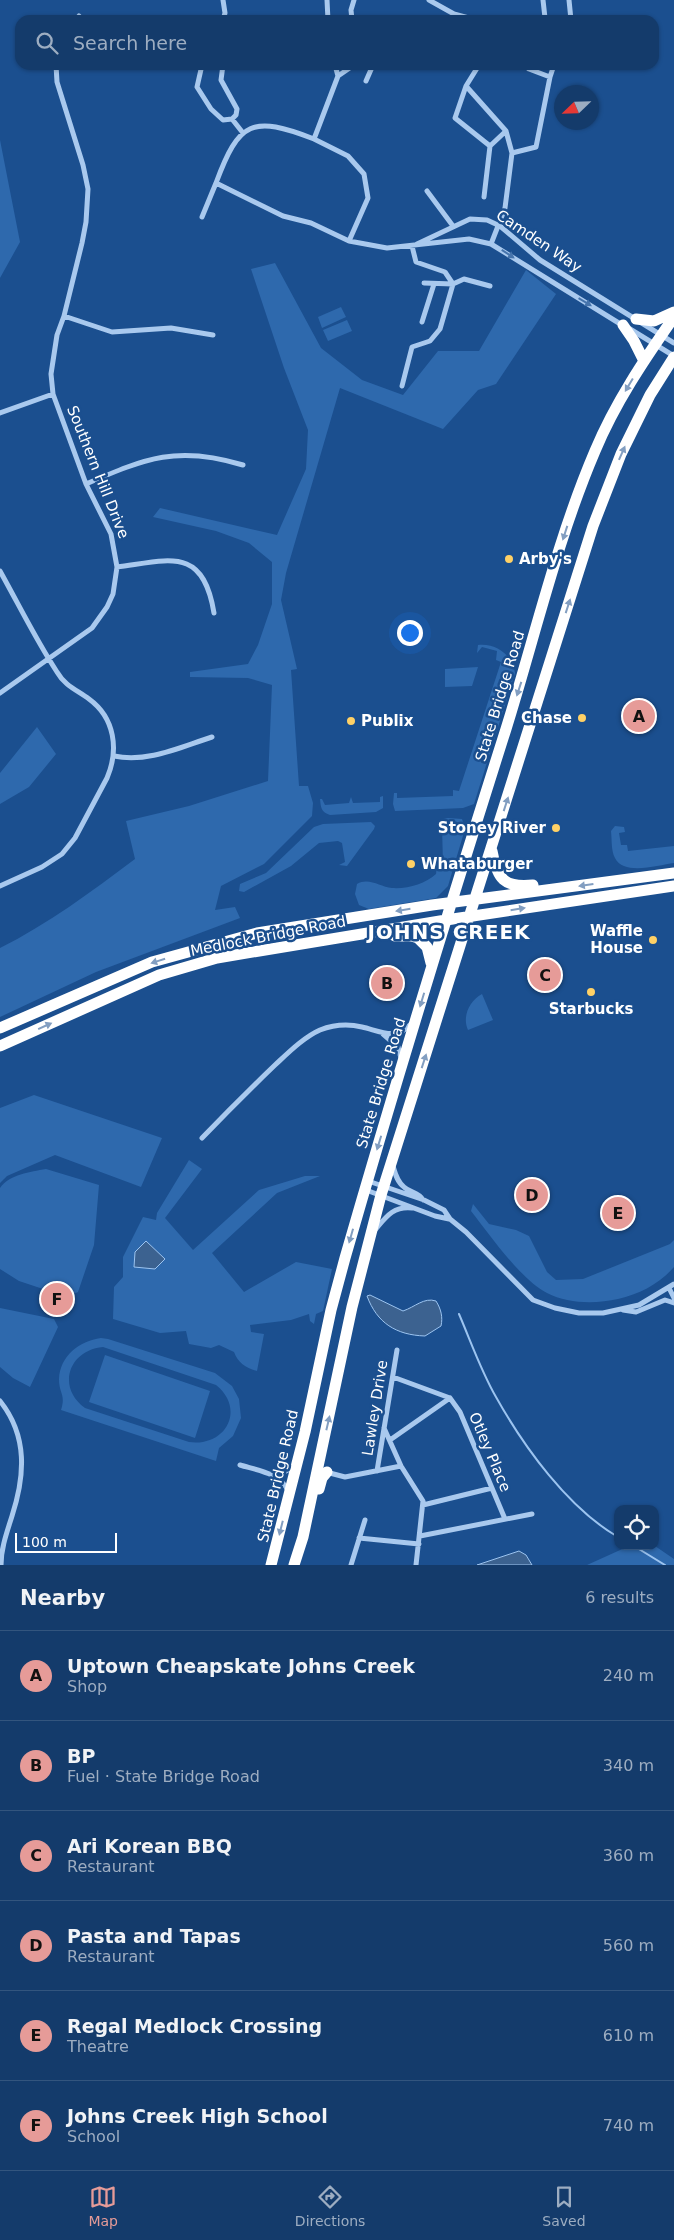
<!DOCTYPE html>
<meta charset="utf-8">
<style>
body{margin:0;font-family:"DejaVu Sans",sans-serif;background:#1d4271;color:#f1f3f6}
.controls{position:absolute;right:15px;bottom:15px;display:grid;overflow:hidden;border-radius:10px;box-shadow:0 1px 4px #0004}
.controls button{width:45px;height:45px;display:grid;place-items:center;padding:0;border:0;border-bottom:1px solid #33557e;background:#143b6b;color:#f1f3f6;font:25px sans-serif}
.compass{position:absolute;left:554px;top:85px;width:45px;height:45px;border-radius:50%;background:#143b6b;box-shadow:0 1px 4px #0004;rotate:247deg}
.scale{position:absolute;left:15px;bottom:12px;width:102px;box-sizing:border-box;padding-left:5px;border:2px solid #fff;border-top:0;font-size:14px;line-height:18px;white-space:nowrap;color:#fff;-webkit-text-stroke:4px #1b4f8f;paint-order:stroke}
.you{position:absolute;left:409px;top:632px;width:18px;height:18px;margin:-12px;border:4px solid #fff;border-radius:50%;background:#1a73e8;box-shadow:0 0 0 8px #1a73e833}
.badge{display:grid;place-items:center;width:32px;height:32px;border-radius:50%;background:#e69b98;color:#111;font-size:16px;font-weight:700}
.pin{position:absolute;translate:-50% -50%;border:2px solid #fff;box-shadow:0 1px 5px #0006}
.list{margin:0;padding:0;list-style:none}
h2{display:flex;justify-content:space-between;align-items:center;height:65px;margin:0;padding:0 20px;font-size:21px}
h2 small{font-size:16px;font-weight:400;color:#9dadc1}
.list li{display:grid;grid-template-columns:32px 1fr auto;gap:15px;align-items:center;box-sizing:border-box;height:90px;padding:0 20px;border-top:1px solid #33557e}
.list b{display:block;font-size:19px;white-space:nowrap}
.list p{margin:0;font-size:16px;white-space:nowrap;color:#9dadc1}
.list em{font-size:16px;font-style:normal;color:#9dadc1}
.icon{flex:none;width:28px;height:28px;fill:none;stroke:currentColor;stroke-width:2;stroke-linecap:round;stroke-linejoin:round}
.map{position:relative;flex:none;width:674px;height:1565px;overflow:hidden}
.search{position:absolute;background:#143b6b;box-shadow:0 1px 4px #0004;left:15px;right:15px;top:15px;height:55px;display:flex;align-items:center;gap:12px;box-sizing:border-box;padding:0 18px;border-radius:15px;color:#9dadc1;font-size:19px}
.sheet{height:605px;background:#143b6b}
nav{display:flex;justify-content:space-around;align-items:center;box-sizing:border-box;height:70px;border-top:1px solid #33557e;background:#143b6b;font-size:14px;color:#9dadc1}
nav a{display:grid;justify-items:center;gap:2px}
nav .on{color:#e69b98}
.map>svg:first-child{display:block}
.green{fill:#2e69ad;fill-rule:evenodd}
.water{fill:#3c6290;stroke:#9cc4f0}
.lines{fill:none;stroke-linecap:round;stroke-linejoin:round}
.stream{stroke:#9cc4f0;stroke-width:2}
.street{stroke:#a9c9ee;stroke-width:5}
.highway{stroke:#fff;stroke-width:11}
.oneway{fill:#4674ac}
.oneway2{fill:#829ec1}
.poi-dot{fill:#ffd166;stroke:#1b4f8f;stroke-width:2}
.labels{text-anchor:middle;stroke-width:5;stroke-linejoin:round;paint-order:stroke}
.street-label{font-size:15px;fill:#fff;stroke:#1b4f8f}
.poi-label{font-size:15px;font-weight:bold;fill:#fff;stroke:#1b4f8f;text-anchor:start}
.district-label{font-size:20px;font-weight:bold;letter-spacing:1px;fill:#fff;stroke:#1b4f8f}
</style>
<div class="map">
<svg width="674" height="1565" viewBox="0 0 674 1565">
<rect width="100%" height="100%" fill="#1b4f8f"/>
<path class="green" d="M0,140L20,242L0,278Z
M275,263L321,348L362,380L403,395L438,351H479L526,270L556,294L496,384L478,390L443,429L340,388L286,573L281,600L297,669L291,670L299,786H308L313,803L312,816L264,864L221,886L215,910L235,907L240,918L96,972L0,1017V948C48,924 91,892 135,859L126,821L189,806L268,781L272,685L248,678L190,677V672L248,664L258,645L272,604V562L249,543L216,531L153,517L160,508L277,535L306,469L308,430L284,368L251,269Z
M341,307L346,317L322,328L318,317Z
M347,320L352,331L328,341L323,330Z
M478,645C497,643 513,656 515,673L474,804L463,808L395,811L393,804L394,793H397V798L453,796V790L459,791L501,662L496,660L497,651L482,647L477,653Z
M478,667L472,686L445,687V669Z
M37,727L56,754L29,787L0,804V773Z
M383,796V808L376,812L330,815C321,812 321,808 320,799H322L325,805L349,803L351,797L353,803L380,802V797Z
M448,818L462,819L465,829L448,886L436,898L369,909L359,905L355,894L357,884C369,877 380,887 392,888C408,889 425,884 436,874L437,866L443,865L442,826L437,825L443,819Z
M371,822L375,826L374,829L347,866L339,865L345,862L342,843L338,841L319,843L291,866L244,892L239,891L240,884L266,873L314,827L323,824Z
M615,826L624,827L625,832L619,833L621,845H627L628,851L674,846V863C658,865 624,876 615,858C611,851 612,840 611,831Z
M482,994L493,1020L468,1030C462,1017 469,1001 482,994Z
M34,1095L162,1138L141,1187L55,1155L7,1176L0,1183V1108Z
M189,1160L202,1169L165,1218L193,1250L259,1190L305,1176H320L277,1193L212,1253L244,1292L296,1262L332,1269L323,1311L316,1314L314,1324L310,1321L309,1314L291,1320L250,1325L251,1332L264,1334L257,1371C246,1368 238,1363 234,1352L219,1345L211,1348L189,1344L186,1331L160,1333L113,1319L114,1287L123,1277V1257L143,1217L156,1220L157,1213Z
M46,1169L99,1185L94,1245L78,1292L67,1297L19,1281L0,1269V1188C10,1174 30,1172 46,1169Z
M473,1204L489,1224L516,1230L529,1236L547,1272L556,1280L583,1279L670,1244L674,1240V1267C659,1284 640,1294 618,1299C596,1304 568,1304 547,1293C520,1279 490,1235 471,1211Z
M0,1308L54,1319L58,1327L30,1387L13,1378L0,1367Z
M101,1338L108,1339L215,1373L232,1386L239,1399L241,1418L233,1436L219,1448L216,1461L61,1410C66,1394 59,1394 59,1379C60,1356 79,1341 101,1338ZM103,1347L216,1385C246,1409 226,1447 189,1442L85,1408C56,1387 69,1350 103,1347Z
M105,1355L210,1391L195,1438L89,1402Z
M629,1546H655L674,1559V1565H587Z"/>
<path class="water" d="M146,1241L165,1259L155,1269L134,1267L135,1252Z
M370,1295L403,1311C415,1307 424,1297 436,1301C441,1309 443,1317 441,1326L425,1336C396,1335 377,1323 367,1296Z
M519,1551L526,1555L532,1565H477Z"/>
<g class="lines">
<path class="stream" d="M459,1314C471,1342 481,1371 496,1397C524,1447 568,1508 618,1537
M634,1546L665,1565"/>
<path class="street" d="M327,0L328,20
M429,0L454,14L476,20
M543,0L545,18L549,20
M569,0L571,20
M76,20L79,16
M223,20L225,13L223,0
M352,20L351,10L354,0
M202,65L197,87L211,109L223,120L232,119L243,133
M223,65L221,80L237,109L236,115L232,119
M335,65L338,76L314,139L348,156L364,174L368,198L349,241L387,248L469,239L491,244L622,325
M479,65L466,86L506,131L512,153
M524,65L529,69L550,77
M338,76L354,65
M366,81L373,65
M466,86L455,118L490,146L506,131
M314,139C252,115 239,121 216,183L283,216L311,223L349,241
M427,191L453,226
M484,197L490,146
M202,217L216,183
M417,244L470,219L487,220L500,226L540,260L674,343
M491,244L505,208L512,153L536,147L550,77L554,65
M424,283L453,284L464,279L490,286
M64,316L112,332L171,328L213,335
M422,322L434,284
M630,329L674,356
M402,386L412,347L430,341L440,329L453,284L445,272L416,262L412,246
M0,413L53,394
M86,484C146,458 178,445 243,465
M117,567C170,560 203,546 214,613
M0,571C19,605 36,640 57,672C65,686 77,690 89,699C115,718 119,750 107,778L75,838L62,854L42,867L0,886
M0,693L92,628L107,607L113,594L117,567L111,534L86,484L53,394L51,374L57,335L64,316L82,243L86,222L88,189L83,165L57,82L56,65
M114,756C148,763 180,747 212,737
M383,1034L398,1047L401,1058
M202,1138C226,1113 250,1089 275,1065C288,1053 304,1037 320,1030C333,1025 349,1024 362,1027C380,1031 396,1041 411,1024
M393,1166C395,1173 397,1182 404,1187C410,1193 419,1192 423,1200
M368,1181L424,1200L444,1210L450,1219L466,1232L533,1300L555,1308L579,1313H603L639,1305L674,1284
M366,1190L435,1216L449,1219
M375,1230C386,1217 393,1206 412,1208
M669,1288L674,1298
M623,1310L636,1312L665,1300L674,1303
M393,1377L450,1398L460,1412L505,1519
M0,1401C28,1436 25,1476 12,1516C7,1532 1,1548 1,1565
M384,1428L401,1466L423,1501L416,1565
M390,1440L450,1398
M240,1465C256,1470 281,1473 288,1491
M377,1471L397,1350
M326,1472L345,1477L401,1466
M270,1474L284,1472L295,1466
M423,1505L492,1488
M420,1536L532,1514
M359,1538L419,1544
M351,1565L365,1520"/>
<path class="highway" d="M636,319L654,321L674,312
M623,325L634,341L644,361
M492,851C497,879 504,888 533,885
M387,930L395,936H412L418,938L427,947L431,963
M0,1028L152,962L257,933L432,905L674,873
M0,1046L159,975L217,958L446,920L674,886
M319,1489L322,1478L327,1472
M271,1565L305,1432L331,1310L345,1258C396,1081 450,905 506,729C535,636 557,540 595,451C615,403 644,360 674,317
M294,1565L303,1537L352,1307L381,1195L593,526L621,454L650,395L674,357"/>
</g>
<defs><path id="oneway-solid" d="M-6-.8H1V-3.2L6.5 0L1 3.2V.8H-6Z" transform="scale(1.25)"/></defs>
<g class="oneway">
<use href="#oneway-solid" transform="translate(508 254) rotate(33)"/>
<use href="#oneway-solid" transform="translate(585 302) rotate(31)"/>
</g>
<g class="oneway2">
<use href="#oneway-solid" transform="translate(629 385) rotate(121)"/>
<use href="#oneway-solid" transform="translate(622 453) rotate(-66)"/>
<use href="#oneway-solid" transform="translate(565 533) rotate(108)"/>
<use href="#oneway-solid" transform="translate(568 606) rotate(-72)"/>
<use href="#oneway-solid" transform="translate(519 689) rotate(108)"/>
<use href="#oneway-solid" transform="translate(506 804) rotate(-72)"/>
<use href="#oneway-solid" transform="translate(586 885) rotate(172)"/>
<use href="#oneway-solid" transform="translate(518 909) rotate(-9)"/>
<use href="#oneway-solid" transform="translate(403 910) rotate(171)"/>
<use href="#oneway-solid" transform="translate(158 961) rotate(162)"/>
<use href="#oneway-solid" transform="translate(422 1000) rotate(107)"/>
<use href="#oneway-solid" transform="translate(45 1026) rotate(-24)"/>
<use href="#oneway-solid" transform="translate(424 1061) rotate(-72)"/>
<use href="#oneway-solid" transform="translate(379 1143) rotate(107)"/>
<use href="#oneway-solid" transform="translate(351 1236) rotate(106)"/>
<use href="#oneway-solid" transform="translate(328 1423) rotate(-77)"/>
<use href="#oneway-solid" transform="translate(281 1528) rotate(104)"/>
</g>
<g class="poi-dot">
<circle cx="509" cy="559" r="5"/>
<circle cx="582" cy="718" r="5"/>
<circle cx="351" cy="721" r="5"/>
<circle cx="556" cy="828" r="5"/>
<circle cx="411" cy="864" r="5"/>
<circle cx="653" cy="940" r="5"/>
<circle cx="591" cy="992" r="5"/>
</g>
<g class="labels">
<g class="street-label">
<text transform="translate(539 241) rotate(34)" y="5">Camden Way</text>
<text transform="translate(98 472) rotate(68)" y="5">Southern Hill Drive</text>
<text transform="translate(500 696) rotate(-73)" y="5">State Bridge Road</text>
<text transform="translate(268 936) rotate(-11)" y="5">Medlock Bridge Road</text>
<text transform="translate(381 1083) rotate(-73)" y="5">State Bridge Road</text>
<text transform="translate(375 1408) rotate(-81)" y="5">Lawley Drive</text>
<text transform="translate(490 1452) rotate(67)" y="5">Otley Place</text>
<text transform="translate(278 1476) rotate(-77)" y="5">State Bridge Road</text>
</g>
<g class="poi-label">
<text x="519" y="564">Arby's</text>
<text x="572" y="723" text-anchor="end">Chase</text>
<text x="361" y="726">Publix</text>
<text x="546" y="833" text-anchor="end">Stoney River</text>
<text x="421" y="869">Whataburger</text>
<text x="643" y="936" text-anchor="end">Waffle<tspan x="643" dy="17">House</tspan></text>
<text x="591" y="1014" text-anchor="middle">Starbucks</text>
</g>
<g class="district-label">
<text x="449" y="939">JOHNS CREEK</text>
</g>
</g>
</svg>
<div class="controls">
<button><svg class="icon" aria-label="locate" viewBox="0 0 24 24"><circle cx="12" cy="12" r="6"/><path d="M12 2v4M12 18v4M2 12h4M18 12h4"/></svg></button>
</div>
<svg class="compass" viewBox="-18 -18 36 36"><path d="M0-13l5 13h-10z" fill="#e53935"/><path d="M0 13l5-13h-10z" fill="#9dadc1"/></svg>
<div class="scale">100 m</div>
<div class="you"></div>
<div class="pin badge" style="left:639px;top:716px">A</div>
<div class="pin badge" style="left:387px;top:983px">B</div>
<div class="pin badge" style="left:545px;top:975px">C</div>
<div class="pin badge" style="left:532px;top:1195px">D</div>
<div class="pin badge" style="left:618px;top:1213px">E</div>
<div class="pin badge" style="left:57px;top:1299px">F</div>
<div class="search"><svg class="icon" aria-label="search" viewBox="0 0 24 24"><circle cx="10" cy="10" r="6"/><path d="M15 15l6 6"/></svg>Search here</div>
</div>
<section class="sheet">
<h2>Nearby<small>6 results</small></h2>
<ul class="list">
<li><span class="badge">A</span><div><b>Uptown Cheapskate Johns Creek</b><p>Shop</p></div><em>240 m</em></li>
<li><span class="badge">B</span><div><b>BP</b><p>Fuel · State Bridge Road</p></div><em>340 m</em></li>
<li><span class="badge">C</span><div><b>Ari Korean BBQ</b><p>Restaurant</p></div><em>360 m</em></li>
<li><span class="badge">D</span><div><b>Pasta and Tapas</b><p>Restaurant</p></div><em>560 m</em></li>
<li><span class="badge">E</span><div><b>Regal Medlock Crossing</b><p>Theatre</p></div><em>610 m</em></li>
<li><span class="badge">F</span><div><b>Johns Creek High School</b><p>School</p></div><em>740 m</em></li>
</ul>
</section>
<nav>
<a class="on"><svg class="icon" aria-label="map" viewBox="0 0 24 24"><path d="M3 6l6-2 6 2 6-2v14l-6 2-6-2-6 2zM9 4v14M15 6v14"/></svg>Map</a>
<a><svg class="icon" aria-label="directions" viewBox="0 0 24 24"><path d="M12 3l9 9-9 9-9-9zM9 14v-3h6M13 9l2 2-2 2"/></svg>Directions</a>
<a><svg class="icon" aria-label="saved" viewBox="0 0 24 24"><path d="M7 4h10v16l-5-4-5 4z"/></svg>Saved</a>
</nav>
